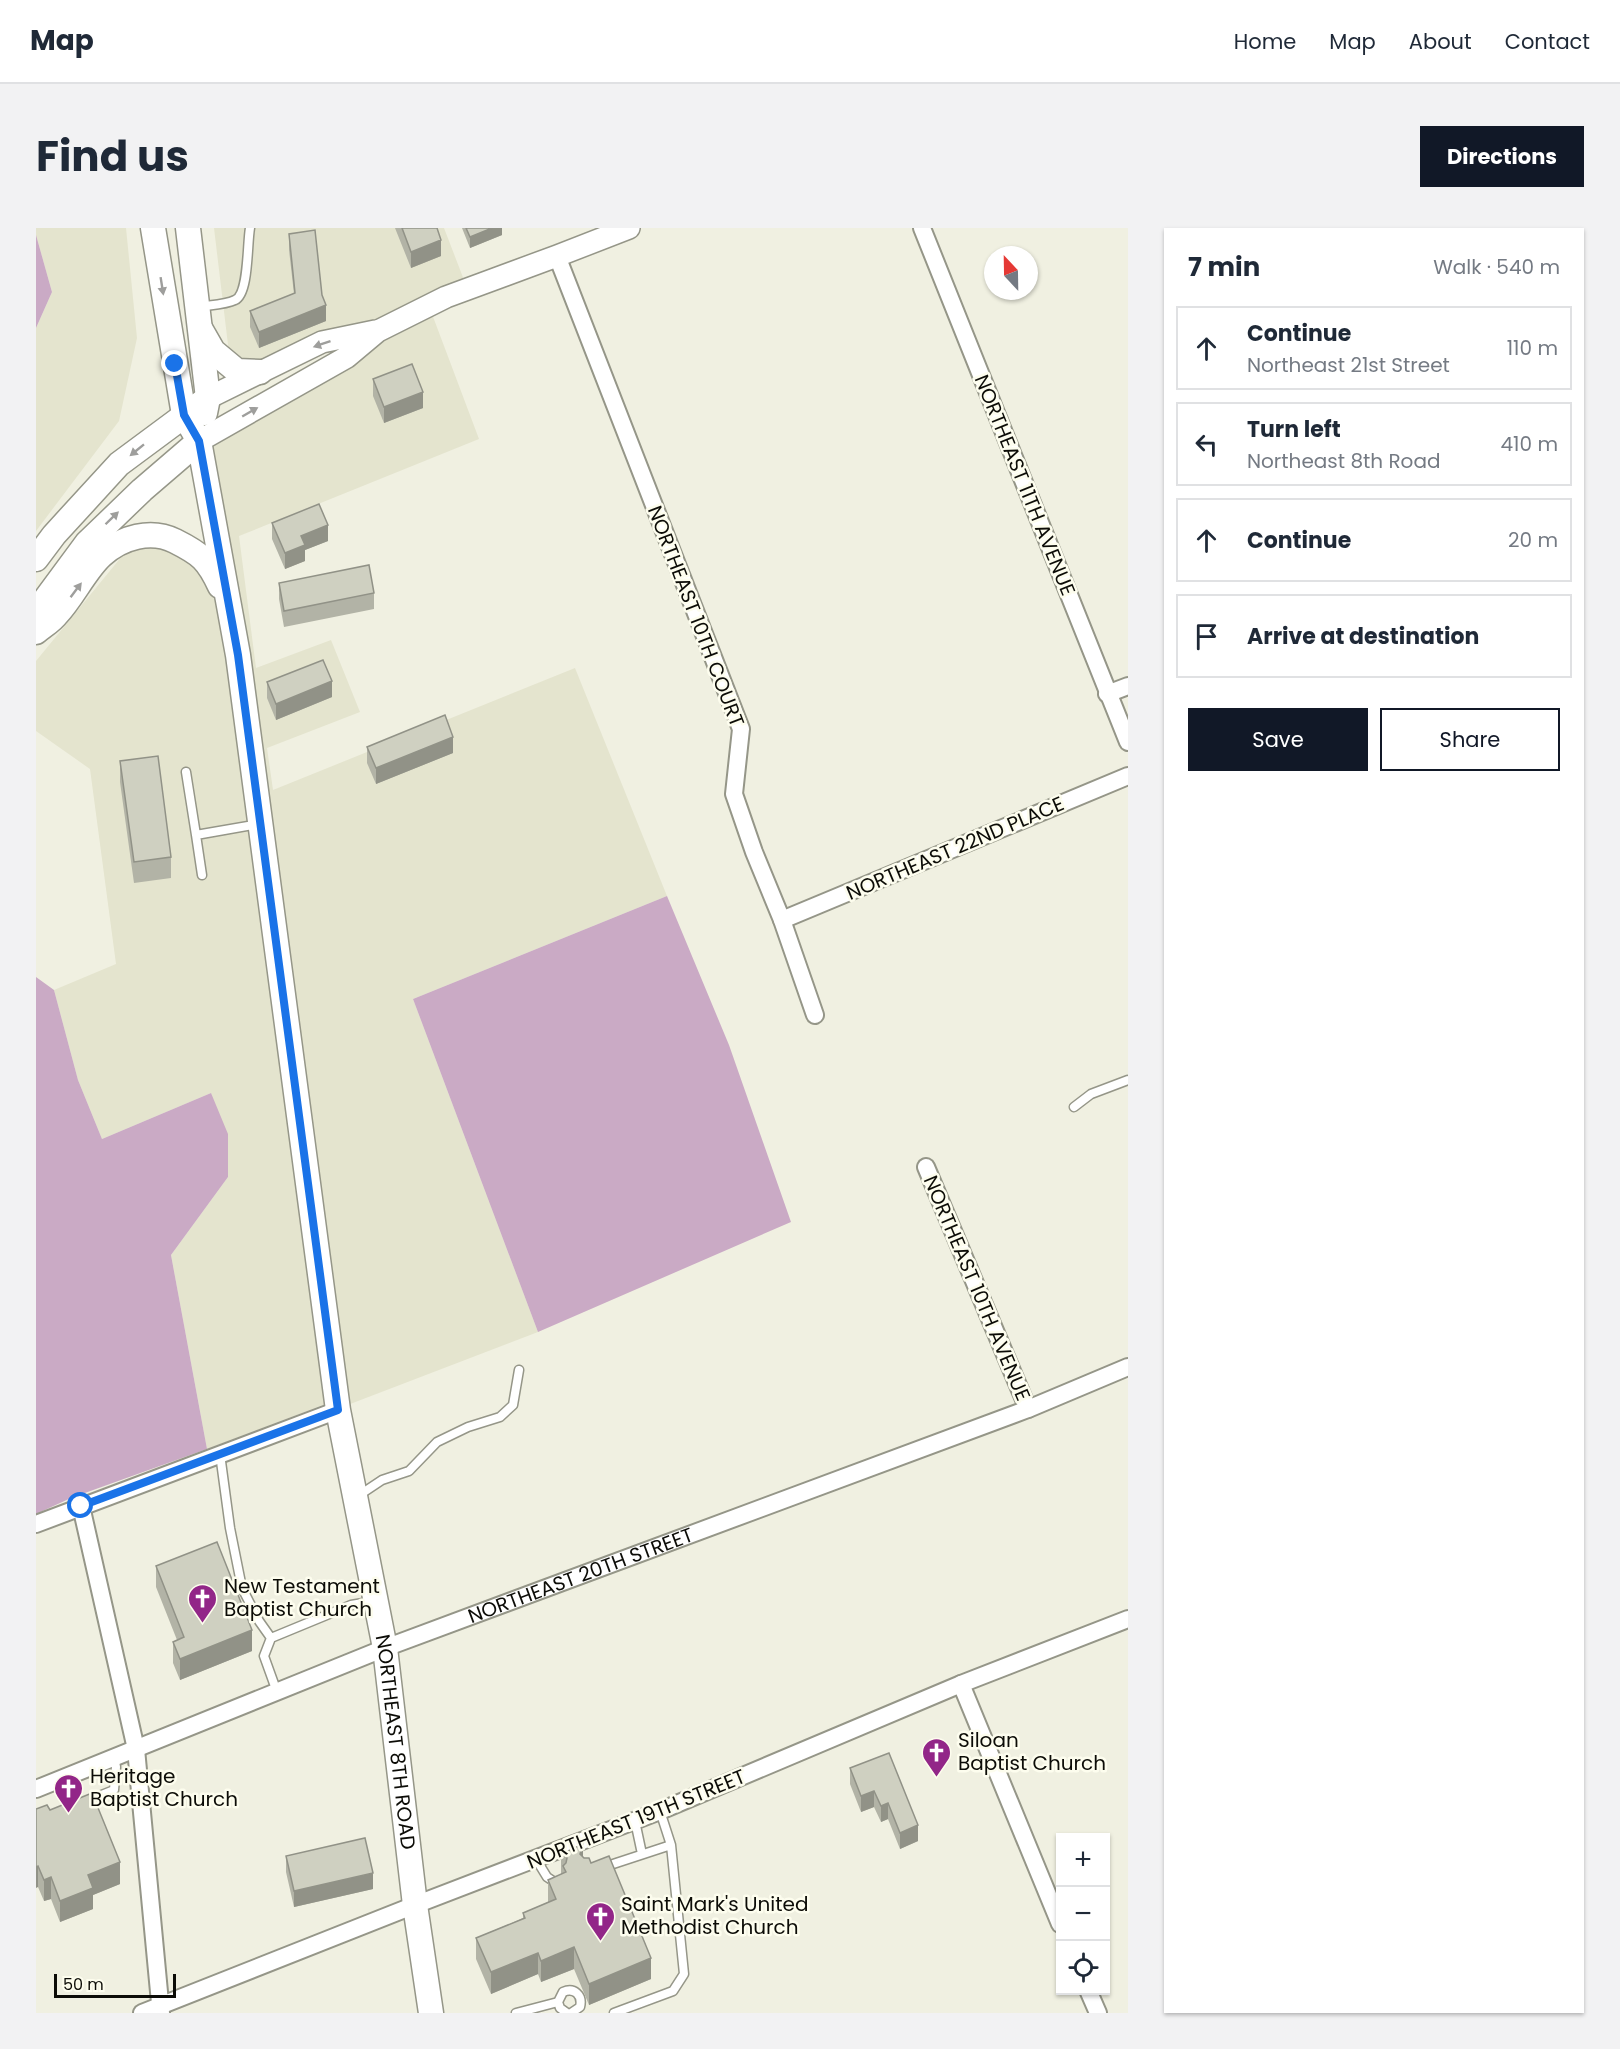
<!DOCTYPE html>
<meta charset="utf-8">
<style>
body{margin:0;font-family:Poppins,sans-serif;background:#f2f2f3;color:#1f2937}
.controls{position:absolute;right:18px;bottom:18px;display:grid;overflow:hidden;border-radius:0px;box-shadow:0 2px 4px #0004}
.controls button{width:54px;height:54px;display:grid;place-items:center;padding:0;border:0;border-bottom:2px solid #e0e1e3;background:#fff;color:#1f2937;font:30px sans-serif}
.compass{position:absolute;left:948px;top:18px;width:54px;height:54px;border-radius:50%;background:#fff;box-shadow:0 2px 4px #0004;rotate:338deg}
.scale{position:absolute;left:18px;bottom:15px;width:122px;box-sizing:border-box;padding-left:6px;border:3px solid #0c0c07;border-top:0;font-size:16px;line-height:21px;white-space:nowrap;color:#0c0c07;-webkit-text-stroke:4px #fdfdee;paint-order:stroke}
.stop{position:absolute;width:18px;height:18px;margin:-14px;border:4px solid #1a73e8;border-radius:50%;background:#fff}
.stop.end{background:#1a73e8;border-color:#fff;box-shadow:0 2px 6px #0008}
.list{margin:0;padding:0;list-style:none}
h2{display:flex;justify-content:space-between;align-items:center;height:78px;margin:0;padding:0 24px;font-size:26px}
h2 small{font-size:20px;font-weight:400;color:#747a83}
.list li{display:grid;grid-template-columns:39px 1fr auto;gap:18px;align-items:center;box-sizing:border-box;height:84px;margin:0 12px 12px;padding:0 12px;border:2px solid #e0e1e3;border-radius:0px}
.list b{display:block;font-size:22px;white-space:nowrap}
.list p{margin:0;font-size:20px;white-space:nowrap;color:#747a83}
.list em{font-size:20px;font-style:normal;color:#747a83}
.actions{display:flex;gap:12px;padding:18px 24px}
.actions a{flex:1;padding:14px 0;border:2px solid #111827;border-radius:0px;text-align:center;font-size:21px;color:#111827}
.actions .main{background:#111827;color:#fff}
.icon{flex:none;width:33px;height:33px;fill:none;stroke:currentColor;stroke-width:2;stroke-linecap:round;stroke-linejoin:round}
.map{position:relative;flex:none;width:1092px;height:1785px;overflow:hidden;border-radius:0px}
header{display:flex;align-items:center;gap:36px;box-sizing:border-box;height:84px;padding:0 30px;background:#fff;border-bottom:2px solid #e0e1e3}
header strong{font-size:28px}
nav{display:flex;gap:33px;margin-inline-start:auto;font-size:21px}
.intro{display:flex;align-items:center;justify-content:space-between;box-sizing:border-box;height:144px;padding:0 36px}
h1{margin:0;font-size:42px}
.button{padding:15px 27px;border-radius:0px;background:#111827;color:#fff;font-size:21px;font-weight:700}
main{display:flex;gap:36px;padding:0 36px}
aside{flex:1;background:#fff;border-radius:0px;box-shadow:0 2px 4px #0004}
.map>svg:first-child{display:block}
.built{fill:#e4e4ce}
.forest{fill:#caaac5}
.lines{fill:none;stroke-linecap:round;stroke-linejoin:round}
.service-casing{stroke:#959688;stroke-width:11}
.minor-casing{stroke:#959688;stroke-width:20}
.tertiary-casing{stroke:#959688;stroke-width:24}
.secondary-casing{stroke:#959688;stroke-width:27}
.service{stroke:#fff;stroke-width:8}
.minor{stroke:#fff;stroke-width:16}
.tertiary{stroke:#fff;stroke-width:21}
.secondary{stroke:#fff;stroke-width:24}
.wall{fill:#b2b3a6}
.shaded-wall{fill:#919287}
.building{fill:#cfd0c1;stroke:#919287;stroke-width:1.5}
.oneway{fill:#9e9e9c}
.route{stroke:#1a73e8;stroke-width:8}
.labels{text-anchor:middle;stroke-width:5;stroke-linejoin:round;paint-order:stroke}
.street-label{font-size:20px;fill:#0c0c07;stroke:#fdfdee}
.poi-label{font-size:20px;fill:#0c0c07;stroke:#fdfdee;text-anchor:start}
</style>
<header>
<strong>Map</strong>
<nav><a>Home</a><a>Map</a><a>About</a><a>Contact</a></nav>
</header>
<div class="intro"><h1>Find us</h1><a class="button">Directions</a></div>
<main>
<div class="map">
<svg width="1092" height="1785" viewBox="0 0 1092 1785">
<rect width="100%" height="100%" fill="#f0f0e1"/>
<path class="built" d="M0,0H90L101,110L83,193L0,303V100L16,64L0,7Z
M178,0H408L428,52L339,94L222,134H203L193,125Z
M396,86L443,211L203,308L220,440L295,412L324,484L231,520L237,562L539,440L631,668L377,771L502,1104L309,1178L173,219L347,111Z
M124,317L164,339L186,382L292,1175L171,1221L135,1027L192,949L175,865L66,911L42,852L18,762L80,736L54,541L0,503V433L91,322Z"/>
<path class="forest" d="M0,7L16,64L0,100Z
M631,668L693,817L755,994L502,1104L377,771Z
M0,749L18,762L42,852L66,911L175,865L192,906V949L135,1027L171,1221L35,1270L0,1286Z"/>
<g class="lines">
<defs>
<path id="service" d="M162,79C173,77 189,77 199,72C213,66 211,16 214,0
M150,544L160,607L223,596
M160,607L166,647
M1038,879L1055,866L1092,852
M184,1226L194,1300L206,1360L223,1393L235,1410
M322,1268L346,1252L373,1243L401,1214L432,1199L464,1189L477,1177L483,1142
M241,1464L228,1428L235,1410L315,1377L339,1373
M48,1574L78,1562L80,1539L78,1529
M599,1593L606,1626
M500,1631L511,1649L520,1655L523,1654
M568,1639L635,1617
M480,1785L522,1774
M531,1785L524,1780L522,1774L527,1764C538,1759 547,1767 544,1779L535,1785
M578,1785L637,1763L648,1746L635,1617L624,1583"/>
<g id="minor">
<path d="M886,0L1092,514"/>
<path d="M521,28L705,501L698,566L718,624L746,692L779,787"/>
<path d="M1071,466L1092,458"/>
<path d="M746,692L1092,548"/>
<path d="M890,939L992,1181"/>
<path d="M45,1278L100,1521L125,1785"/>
<path d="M0,1296L302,1182"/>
<path d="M925,1456L1024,1696"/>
<path id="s1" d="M0,1561L349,1420L992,1181L1092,1139"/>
<path d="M1052,1762L1062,1785"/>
<path d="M106,1785L379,1677L624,1583L925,1456L1092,1391"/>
</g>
<path id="tertiary" d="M172,170L286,114L339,103
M163,213L311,129L342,103L410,69L521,28L593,0"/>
<g id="secondary">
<path id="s2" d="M117,0L148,187L163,213L202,427L302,1182L349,1420L379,1677L395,1785"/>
<path d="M152,0L172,170L169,185"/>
<path d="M165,102L177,123L201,143L224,144"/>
<path d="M0,331L18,307L83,236L172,170"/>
<path d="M0,384L51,315L106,262L163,213"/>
<path d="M0,404C7,398 16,393 21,386C37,369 50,341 66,327C86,309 115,301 139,313C165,326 172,332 184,358"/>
</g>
</defs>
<use href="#service" class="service-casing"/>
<use href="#minor" class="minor-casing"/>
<use href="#tertiary" class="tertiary-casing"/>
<use href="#secondary" class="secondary-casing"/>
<use href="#service" class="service"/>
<use href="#minor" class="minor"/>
<use href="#tertiary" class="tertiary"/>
<use href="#secondary" class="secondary"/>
</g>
<path class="wall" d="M359,0H401L405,28L375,40Z
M426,0H466V7L434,20Z
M253,6L286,67L290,93L223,120L214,99V83L258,66L253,22Z
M337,151L387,180L348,195L337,168Z
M236,295L292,313L269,322V333L249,341L236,311Z
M243,355L338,365V381L248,399L243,371Z
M231,454L296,469L240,492L231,470Z
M331,519L417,525L340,556L331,535Z
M84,533L135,629V650L98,655L84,554Z
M120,1338L216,1423L144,1452L137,1435V1414L141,1412L120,1359Z
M853,1525L882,1613L864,1621L852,1591L845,1594L838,1579L825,1584L814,1556V1540Z
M0,1581L14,1582L84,1656L57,1667V1681L24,1694L15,1671L8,1673L2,1659Z
M525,1626L547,1629L555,1635L615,1751L553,1777L538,1741L505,1754L502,1746L455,1766L440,1731V1710L487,1690V1685L512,1674V1652L525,1646Z
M250,1628L337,1661L258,1679L250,1644Z"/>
<path class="shaded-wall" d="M456,0H466V7L434,20V9Z
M405,12V28L375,40V24Z
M290,77V93L223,120V104Z
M387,164V180L348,195V179Z
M292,297V313L269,322V333L249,341V325L265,308Z
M296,453V469L240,492V476Z
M417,509V525L340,556V540Z
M216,1402V1423L144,1452V1431Z
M838,1563V1579L825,1584V1568Z
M852,1575V1591L845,1594V1578Z
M882,1597V1613L864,1621V1605Z
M547,1616V1637L544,1626Z
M84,1634V1656L57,1667V1681L24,1694V1673L52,1647Z
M2,1638V1659L0,1660V1639Z
M337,1645V1661L258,1679V1663Z
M15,1649V1671L8,1673V1652Z
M538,1719V1741L505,1754V1733Z
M502,1725V1746L455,1766V1744Z
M615,1730V1751L553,1777V1756Z"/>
<path class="building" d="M366,0H401L405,12L375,24Z
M430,0H456L434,9Z
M279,2L286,67L290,77L223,104L214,83L259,65L253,6Z
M376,136L387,164L348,179L337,151Z
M283,276L292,297L265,308L269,317L249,325L236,295Z
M333,337L338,365L248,383L243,355Z
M287,432L296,453L240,476L231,454Z
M409,487L417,509L340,540L331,519Z
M122,528L135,629L98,634L84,533Z
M181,1314L216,1402L144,1431L137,1414L148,1409L120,1338Z
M853,1525L882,1597L864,1605L852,1575L845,1578L838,1563L825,1568L814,1540Z
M56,1565L84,1634L52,1647L57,1660L24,1673L15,1649L8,1652L2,1638L0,1639V1581L11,1577L14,1582Z
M329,1610L337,1645L258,1663L250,1628Z
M547,1616L544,1626L548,1630H553L555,1635L573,1628L615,1730L553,1756L538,1719L505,1733L502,1725L455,1744L440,1710L489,1690L487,1685L520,1671L512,1652L530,1644L527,1638L530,1635L531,1630L525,1626Z"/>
<defs><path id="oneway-solid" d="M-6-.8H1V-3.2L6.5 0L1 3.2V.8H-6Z" transform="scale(1.5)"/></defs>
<g class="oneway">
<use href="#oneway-solid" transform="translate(126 58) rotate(81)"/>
<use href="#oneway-solid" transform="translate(286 116) rotate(161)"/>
<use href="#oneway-solid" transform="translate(214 184) rotate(-30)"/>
<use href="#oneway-solid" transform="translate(101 222) rotate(141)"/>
<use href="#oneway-solid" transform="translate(76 290) rotate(-44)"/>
<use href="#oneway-solid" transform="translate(40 362) rotate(-53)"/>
</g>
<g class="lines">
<path class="route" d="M45,1278L302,1182L202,427L163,213L148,187L139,136"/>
</g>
<defs>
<symbol id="church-pin" viewBox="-11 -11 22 30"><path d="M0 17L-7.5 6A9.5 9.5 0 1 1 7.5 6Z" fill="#922688" stroke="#fdfdee"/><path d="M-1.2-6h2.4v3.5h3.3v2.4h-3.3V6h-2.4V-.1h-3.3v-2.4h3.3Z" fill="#fff"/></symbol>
</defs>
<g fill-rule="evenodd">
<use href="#church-pin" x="150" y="1354" width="33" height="45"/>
<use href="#church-pin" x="884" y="1508" width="33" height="45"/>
<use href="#church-pin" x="16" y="1544" width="33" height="45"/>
<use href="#church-pin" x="548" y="1672" width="33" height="45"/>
</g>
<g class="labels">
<g class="street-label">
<text transform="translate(989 257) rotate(68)" y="7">NORTHEAST 11TH AVENUE</text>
<text transform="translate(660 388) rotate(69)" y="7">NORTHEAST 10TH COURT</text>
<text transform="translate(919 620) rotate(-23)" y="7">NORTHEAST 22ND PLACE</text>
<text transform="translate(941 1060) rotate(67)" y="7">NORTHEAST 10TH AVENUE</text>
<text dy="7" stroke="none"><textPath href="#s1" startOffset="585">NORTHEAST 20TH STREET</textPath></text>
<text dy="7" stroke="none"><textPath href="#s2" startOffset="1536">NORTHEAST 8TH ROAD</textPath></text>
<text transform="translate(600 1591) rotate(-22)" y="7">NORTHEAST 19TH STREET</text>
</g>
<g class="poi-label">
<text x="188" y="1365">New Testament<tspan x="188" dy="23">Baptist Church</tspan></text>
<text x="922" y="1519">Siloan<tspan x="922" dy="23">Baptist Church</tspan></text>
<text x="54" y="1555">Heritage<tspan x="54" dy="23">Baptist Church</tspan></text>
<text x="585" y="1683">Saint Mark's United<tspan x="585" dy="23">Methodist Church</tspan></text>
</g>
</g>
</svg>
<div class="controls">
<button>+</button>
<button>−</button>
<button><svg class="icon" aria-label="locate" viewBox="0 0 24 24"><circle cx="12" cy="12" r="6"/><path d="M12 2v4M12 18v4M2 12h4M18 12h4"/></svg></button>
</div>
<svg class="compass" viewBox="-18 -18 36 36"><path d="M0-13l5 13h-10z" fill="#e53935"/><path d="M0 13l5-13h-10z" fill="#747a83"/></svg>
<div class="scale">50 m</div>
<div class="stop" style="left:45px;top:1278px"></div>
<div class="stop end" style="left:139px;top:136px"></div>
</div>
<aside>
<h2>7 min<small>Walk · 540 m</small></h2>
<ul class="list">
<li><svg class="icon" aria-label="ahead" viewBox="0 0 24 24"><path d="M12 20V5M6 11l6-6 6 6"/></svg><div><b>Continue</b><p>Northeast 21st Street</p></div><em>110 m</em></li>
<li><svg class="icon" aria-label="left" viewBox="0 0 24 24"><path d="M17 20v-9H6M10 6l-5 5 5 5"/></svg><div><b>Turn left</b><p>Northeast 8th Road</p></div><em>410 m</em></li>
<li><svg class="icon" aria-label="ahead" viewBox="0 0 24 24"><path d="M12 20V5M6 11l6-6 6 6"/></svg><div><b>Continue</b></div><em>20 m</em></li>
<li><svg class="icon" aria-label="arrive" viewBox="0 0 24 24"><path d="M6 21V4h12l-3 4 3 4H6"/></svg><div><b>Arrive at destination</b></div></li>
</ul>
<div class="actions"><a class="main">Save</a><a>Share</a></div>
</aside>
</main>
